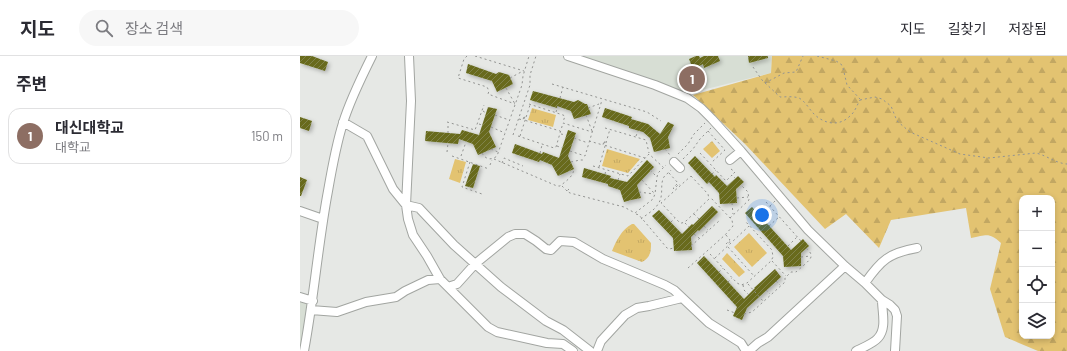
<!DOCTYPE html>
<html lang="ko">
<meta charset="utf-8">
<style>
body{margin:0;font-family:Barlow,"Noto Sans KR",sans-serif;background:#f7f7f7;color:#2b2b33}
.controls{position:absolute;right:12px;bottom:12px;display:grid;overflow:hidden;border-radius:8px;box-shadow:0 2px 6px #0003}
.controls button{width:36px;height:36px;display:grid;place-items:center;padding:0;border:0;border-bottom:1px solid #e1e1e2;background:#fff;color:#2b2b33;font:20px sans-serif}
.you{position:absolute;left:462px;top:159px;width:14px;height:14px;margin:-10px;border:3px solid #fff;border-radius:50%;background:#1a73e8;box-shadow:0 0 0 6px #1a73e833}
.badge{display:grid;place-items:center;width:26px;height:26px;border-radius:50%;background:#db2777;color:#fff;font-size:13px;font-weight:700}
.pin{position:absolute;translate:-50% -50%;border:2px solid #fff;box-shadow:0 1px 4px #0006}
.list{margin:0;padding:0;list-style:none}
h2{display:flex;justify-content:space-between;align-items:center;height:52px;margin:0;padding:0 16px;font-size:17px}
h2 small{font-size:13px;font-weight:400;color:#7c7c81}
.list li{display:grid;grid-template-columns:26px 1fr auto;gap:12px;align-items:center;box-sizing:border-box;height:56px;margin:0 8px 8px;padding:0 8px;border:1px solid #e1e1e2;border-radius:12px}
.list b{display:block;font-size:15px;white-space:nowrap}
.list p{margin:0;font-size:13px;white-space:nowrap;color:#7c7c81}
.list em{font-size:13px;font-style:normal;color:#7c7c81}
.icon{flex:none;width:22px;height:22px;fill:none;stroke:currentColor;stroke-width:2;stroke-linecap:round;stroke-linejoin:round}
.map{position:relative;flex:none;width:767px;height:295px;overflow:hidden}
header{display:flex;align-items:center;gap:24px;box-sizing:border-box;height:56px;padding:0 20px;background:#fff;border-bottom:1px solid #e1e1e2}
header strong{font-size:19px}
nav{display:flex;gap:22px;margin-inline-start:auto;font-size:14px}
.search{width:280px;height:36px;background:#f7f7f7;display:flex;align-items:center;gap:10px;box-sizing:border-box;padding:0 14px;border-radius:22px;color:#7c7c81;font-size:15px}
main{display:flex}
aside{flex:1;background:#fff}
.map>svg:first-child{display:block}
.built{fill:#d7ded4}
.grass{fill:url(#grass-tufts)}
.forest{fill:url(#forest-firs);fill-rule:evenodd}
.building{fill:url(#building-hatch);filter:url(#shadow)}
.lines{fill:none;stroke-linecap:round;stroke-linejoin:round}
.minor-casing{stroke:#a2a5a1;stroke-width:10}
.path{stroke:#929391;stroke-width:1;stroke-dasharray:2 3;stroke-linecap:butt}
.minor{stroke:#fff;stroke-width:8}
</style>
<header>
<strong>지도</strong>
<div class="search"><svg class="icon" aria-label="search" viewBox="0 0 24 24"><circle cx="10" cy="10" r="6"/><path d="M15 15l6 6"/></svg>장소 검색</div>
<nav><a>지도</a><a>길찾기</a><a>저장됨</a></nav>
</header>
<main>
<aside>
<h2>주변<small></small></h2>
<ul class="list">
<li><span class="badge" style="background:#8d6e63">1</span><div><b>대신대학교</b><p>대학교</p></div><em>150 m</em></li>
</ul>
</aside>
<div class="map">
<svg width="767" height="295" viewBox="0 0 767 295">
<defs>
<pattern id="grass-tufts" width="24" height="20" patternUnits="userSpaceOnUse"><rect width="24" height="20" fill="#e3c371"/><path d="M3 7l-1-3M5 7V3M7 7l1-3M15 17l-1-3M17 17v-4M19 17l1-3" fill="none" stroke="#c2a762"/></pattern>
<pattern id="forest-firs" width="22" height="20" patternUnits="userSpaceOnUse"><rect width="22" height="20" fill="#e3c371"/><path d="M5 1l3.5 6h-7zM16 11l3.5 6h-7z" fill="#c2a762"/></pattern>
<pattern id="building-hatch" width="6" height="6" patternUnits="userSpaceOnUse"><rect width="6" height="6" fill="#676b1c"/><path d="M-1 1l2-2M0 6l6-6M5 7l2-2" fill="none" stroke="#80834c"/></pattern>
<filter id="shadow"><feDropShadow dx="2" dy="2" stdDeviation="2" flood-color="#0004"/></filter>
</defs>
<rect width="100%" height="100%" fill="#e6e8e5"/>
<path class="built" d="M268,0H472L471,17L390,37L355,29Z
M0,241L13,245L4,295H0Z"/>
<path class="grass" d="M232,52L256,59L253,71L228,64Z
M412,85L420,95L412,102L403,93Z
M307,93L340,103L328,117L302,110Z
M155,103L166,106L160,127L149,123Z
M332,168H334L351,187C351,195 351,201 342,206L312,195C316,185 322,173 332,168Z
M449,177L467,197L452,211L434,191Z
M427,197L445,216L439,221L422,203Z"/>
<path class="forest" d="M472,0H767V295H738L705,281L690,233L701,187C689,176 687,179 671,182L666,152L591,164L579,192L546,158L525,173L445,88L393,39L471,17ZM722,142H752V280H722Z"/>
<path class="building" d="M0,0H12L28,6L25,15L0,7Z
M396,0H399L400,2L404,0H418L420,5L404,12L403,8L393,13L389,3Z
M448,0H468V2L449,7Z
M168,8L196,18L199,16L209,19L213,28L197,36L192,25L166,17Z
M233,35L274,46L278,44L285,48H287L291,58L274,63L271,55L257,50V52L230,44Z
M188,51L197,53L189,76L196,91L178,99L173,88L159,83L158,88L125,85L126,75L160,78L162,74L179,79Z
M305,52L332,61L331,63L348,68L360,78L368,66L374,69L368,81L370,92L354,96L350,82L343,76L329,72V70L302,61Z
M0,61L12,65L9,75L0,72Z
M268,74L276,77L268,100L274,113L258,120L252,109L240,104L239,106L212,97L215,88L242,98L243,96L259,102Z
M395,100L415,121L416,119L427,130L438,120L444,126L436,133L437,147L420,148L419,137L409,126L407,128L388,107Z
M347,104L354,111L337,129L341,142L331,144L324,146L320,134L308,130V128L282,121L284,112L311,120L310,122L327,126Z
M173,108L180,110L173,132L165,130Z
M0,121L7,124L1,140H0Z
M412,150L418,156L399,175L398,174L391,181L392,194L374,195L373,182L352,160L359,154L382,178L392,168L393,169Z
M452,151L491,194L503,183L509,190L501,197V210L484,211L483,200L445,157Z
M404,200L444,243L455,232H454L475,213L481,221L447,252L442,264L433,260L437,251L397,207Z"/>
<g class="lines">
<defs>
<path id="minor" d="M109,0L111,45L106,149L108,163L113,179L127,200L140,223L188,271L197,276L247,287L263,288L273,295
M268,0L355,29L387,42L401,52L412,63L441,95L508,174L545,210L565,227L582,244L590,249L595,254L597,260L595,295
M43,66L67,80L93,133L106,149L119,152L154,189L201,231L246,265L263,274L290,295
M430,104L441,95
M374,106L380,112
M0,155L23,163
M565,227C581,204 589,197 617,192
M148,231L157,228L175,208L208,181L215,178H225L236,185L246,193L251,194L260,185L274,186L303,203L365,229L374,234L409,267L441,287L446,295
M0,241L13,245
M11,254L37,256L66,246L96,241L105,235L128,224L140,223
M4,295C14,242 18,188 28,135C32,112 36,89 43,67C50,44 61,22 72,0
M297,295L301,285L325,259L337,252L349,250L382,242
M449,295L458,287L468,281L545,210
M556,295C562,292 574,287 578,282C587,272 582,256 582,244"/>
</defs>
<use href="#minor" class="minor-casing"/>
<path class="path" d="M167,0L164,3L158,22L187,31L189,35L188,38L215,48
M175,0L224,15
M517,0L536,5L541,8L543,12L547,29L560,43
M453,11L462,24L480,41C485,41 493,40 499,42C505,45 509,53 514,58C524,68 539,71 550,60C555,56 557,49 560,44
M210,22L223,15
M465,27L484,17L496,16L503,0
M252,28L347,56L361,65
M206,32L215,48
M260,42L263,31
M560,44L575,41L582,43L591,50L597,65L610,76L660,98L689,102L736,97C748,100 755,107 767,108
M229,48L263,59L265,60L263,66
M288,52L299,48
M183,55L186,57
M256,56L258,50
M195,59L209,64
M286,59L292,75
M219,63L223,64L224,60H225L224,64L260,75
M147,66L175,74L184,49
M179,68L182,69
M191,71L205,77
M305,72L346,84L349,97
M408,75L425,94L411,107
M148,77V67
M261,78L266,79
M213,79L230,29V19L236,0
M218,80L254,92L256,91L263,67L292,76
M220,80L230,49
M336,80L338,75
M274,82L288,87
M289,85L303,89L304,85H305L304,89L345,102
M257,90L262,92
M191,93L198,96
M365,93L370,99
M270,95L285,100L302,44
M147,96L148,87
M182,97C185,103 191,105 197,100L222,29L223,20L229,0
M240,97L242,89
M400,97L426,125L432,119L435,122
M378,98L388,88L394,78L405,67
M152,100L189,113
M161,100L166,86
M194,103L257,130H260C266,125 273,121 274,113
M383,103L393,93L400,83L411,72
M170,106L162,131L182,138
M271,106L280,104H284
M202,107L204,102L223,110
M190,109L192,104
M293,110L328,120L349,98L363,111
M299,111L310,73
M431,113L435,116L432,119
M350,114L356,120
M369,117L378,127L373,132L374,133L379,128L380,129
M305,118L306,114
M412,118L416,114
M391,120L408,138L409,143L386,165L382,167H380L361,147Z
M318,124L320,118
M342,124L354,137
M262,130L267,135
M269,133L267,135L270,137L324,151L335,157L353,143L355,138L357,121L358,117L366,109
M339,136L354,138
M437,142L448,141
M466,146L501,185
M432,147L433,158
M470,150L475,145
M336,158L339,159L367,192L369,193L374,192
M394,158L399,163
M430,162L449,144L448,136L441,129
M341,163C347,158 355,154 358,148C364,140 360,131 363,123C364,119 369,117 371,114
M371,166L375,162
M385,167L389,171
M404,170L408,174
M469,170L479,161
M394,178L399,182
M426,179L430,184L426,188H427L431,185V186
M391,190L419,165
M488,190L497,181
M428,191L454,220
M410,198L437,227L441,229L447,227L471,205L473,201L472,194L445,165
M501,201L511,200
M415,202L449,170
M472,205L486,220
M388,212L425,179L433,170L432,164L410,141
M419,216L423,212
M476,225L480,229
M428,226L432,222
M448,228L463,245
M443,229L444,234L449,239
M466,234L470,238
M427,254L435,257
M444,258L452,256L485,226V222L491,216H496C499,213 510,205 511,201C512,197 508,194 506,192"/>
<use href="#minor" class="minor"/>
</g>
</svg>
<div class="controls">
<button>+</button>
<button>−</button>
<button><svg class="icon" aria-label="locate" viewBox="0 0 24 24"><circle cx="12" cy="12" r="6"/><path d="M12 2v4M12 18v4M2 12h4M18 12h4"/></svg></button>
<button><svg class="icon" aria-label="layers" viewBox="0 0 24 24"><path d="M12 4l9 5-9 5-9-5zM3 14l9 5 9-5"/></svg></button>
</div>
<div class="you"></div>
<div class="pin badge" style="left:392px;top:23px;background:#8d6e63">1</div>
</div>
</main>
